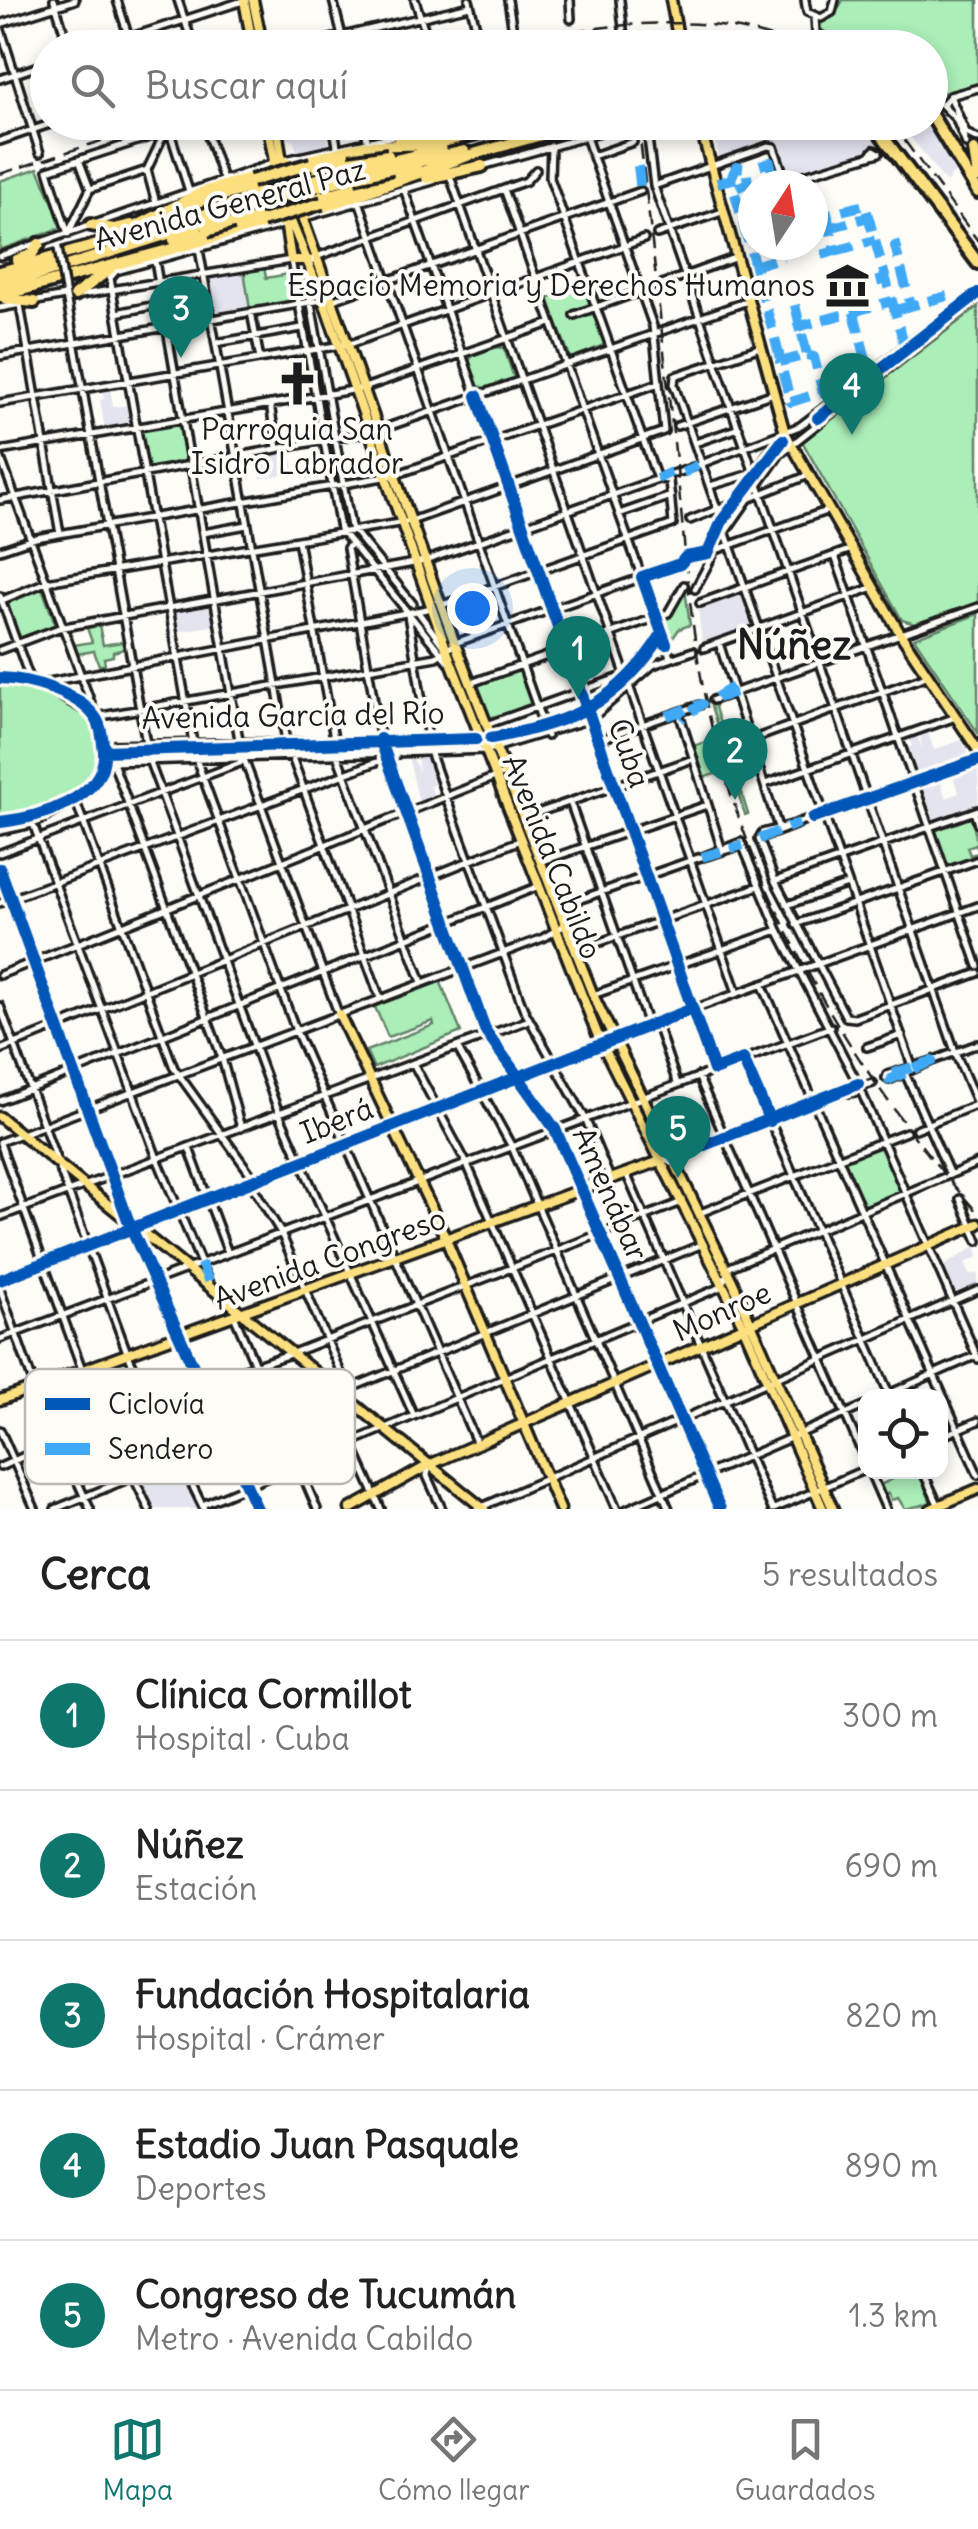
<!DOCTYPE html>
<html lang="es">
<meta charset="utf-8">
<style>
body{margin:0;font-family:Delius,sans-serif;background:#f6f6f6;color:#222}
.controls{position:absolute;right:30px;bottom:30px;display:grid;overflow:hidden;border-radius:20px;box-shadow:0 5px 15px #0003}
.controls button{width:90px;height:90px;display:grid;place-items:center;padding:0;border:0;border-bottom:2px solid #e0e0e0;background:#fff;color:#222;font:50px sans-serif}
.compass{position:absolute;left:738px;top:170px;width:90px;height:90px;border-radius:50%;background:#fff;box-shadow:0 5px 15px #0003;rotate:12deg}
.you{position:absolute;left:472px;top:608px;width:35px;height:35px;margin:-25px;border:8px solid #fff;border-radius:50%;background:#1a73e8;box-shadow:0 0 0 15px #1a73e833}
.badge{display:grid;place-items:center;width:65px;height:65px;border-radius:50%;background:#0f766e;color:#fff;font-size:32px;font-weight:700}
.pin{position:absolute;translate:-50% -82px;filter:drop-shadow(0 2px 5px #0008)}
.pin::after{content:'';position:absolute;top:52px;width:35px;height:30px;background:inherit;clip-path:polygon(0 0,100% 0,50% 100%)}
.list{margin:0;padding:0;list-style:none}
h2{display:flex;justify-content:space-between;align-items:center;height:130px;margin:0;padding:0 40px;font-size:42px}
h2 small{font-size:32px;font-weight:400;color:#767676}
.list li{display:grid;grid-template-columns:65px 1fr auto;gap:30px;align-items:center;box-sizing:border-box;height:150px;padding:0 40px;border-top:2px solid #e0e0e0}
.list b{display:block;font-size:38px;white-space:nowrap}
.list p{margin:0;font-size:32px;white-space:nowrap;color:#767676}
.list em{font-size:32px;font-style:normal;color:#767676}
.icon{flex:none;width:55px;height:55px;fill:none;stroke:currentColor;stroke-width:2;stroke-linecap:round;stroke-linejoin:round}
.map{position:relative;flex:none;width:978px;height:1509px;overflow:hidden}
.search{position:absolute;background:#fff;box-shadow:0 5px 15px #0003;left:30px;right:30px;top:30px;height:110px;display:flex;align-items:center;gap:25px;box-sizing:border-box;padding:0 35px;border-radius:55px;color:#767676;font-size:38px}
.sheet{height:880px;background:#fff}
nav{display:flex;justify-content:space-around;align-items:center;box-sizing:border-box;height:140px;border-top:2px solid #e0e0e0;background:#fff;font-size:28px;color:#767676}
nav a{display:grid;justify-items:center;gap:5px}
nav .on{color:#0f766e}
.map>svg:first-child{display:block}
.built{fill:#e4e4ef}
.green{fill:#abeeb8;stroke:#64856a;stroke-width:2.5}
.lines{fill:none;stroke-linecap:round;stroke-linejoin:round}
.minor-casing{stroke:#1c1c1c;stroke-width:12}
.major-casing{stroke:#1c1c1c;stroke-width:15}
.highway-casing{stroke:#1c1c1c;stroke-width:18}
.minor{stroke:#fdfcf7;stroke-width:5}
.major{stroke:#fce080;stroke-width:8}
.highway{stroke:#fce080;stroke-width:10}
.rail{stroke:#1c1c1c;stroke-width:2.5;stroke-dasharray:15 8;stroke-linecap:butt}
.minor-bridge-casing{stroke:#1c1c1c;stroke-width:12;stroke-linecap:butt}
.highway-bridge-casing{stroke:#1c1c1c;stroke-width:18;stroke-linecap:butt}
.minor-bridge{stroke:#fdfcf7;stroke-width:5}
.highway-bridge{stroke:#fce080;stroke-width:10}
.quiet{stroke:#3fa9f5;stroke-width:10;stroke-dasharray:20 10;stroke-linecap:butt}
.cycleway-casing{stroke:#fdfcf7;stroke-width:19}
.cycleway{stroke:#0057b8;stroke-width:12}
.labels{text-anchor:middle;stroke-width:8;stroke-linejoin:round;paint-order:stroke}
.street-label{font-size:30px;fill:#1c1c1c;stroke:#fdfcf7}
.poi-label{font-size:30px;fill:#1c1c1c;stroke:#fdfcf7;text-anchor:end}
.district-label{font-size:40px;font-weight:bold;fill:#1c1c1c;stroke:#fdfcf7}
.key{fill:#fdfcf7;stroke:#bab9b5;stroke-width:2.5}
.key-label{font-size:28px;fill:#1c1c1c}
</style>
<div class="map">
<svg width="978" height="1509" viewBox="0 0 978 1509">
<rect width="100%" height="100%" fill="#fdfcf7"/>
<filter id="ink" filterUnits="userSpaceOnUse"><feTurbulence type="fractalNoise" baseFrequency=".01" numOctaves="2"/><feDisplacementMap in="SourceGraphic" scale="20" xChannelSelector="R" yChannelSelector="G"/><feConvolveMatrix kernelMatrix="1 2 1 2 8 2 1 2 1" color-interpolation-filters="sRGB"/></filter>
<g filter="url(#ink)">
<path class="built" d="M711,122L860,123L882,146L791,175L784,170L776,141L719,158Z
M930,122L959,166L946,183L900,123Z
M306,123H330L328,146L297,152L294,142L282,136L281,132L306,127Z
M244,270L250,310L215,313L208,278Z
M110,387L113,407L130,405L131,425L105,428L100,400L104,399L102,388Z
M290,449L295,473L261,478L257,454Z
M742,593L753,627L702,644L698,608Z
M209,606L216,625L176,632L175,611Z
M927,730L934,750L961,740L971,758L916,776L906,749L912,746L909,737L916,734L922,748L920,733Z
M408,756H412L419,772L417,756L428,757L437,783L430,786L434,797L419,803Z
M978,765V806L930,823L919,785L939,778L946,798L959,793L952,773Z
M976,1246L978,1257L965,1263L970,1275L978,1273V1285L953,1294L942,1267Z
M177,1464L199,1509H153L140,1478Z"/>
<path class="green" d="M843,0H978V84L931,96L930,48L845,47L817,26L834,16Z
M38,168L63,227L0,250V181Z
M264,266L266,278L289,274L292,303L250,310L244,270Z
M585,285L606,344L571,359L547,299Z
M978,307V603L915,624L902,620L802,441Z
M496,347L504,348L514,378L487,388L477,386L468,363L472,356Z
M180,421L188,462L146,469L139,428Z
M42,588L56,626L20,641L6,602Z
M685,589L690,625L679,629L669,644L660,620L673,614Z
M978,614V733L914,638Z
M99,625L103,645L122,642L124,649L113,652V656L104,658L105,665H99L94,651L77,654L74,645L92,642L87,628Z
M520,669L532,703L489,722L475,685Z
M0,681C38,685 116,708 107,761C101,798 31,823 0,829Z
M714,704L748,814L745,815L711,706Z
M712,740L722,772L702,778L693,746Z
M972,817L978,849L976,844L967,847L970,855L978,853V856L945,866L934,831Z
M439,978L461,1032L374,1068L366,1051L434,1025L433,1021L388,1037L375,1007L351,1013Z
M882,1147L901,1192L863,1208L842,1161Z
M894,1472H919L931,1503L905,1509L898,1498L891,1500L889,1493L884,1495L880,1485L895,1478Z"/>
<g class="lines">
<defs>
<path id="minor" d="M54,0L69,48
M117,0L132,48
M178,0L194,48
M333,0L345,48
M415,0L430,47
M469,0L478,35
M508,0L512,25
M570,0L571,19
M620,0L625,48
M805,0L807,12L821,18L832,12L835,0
M815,17L816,33L838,48
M0,24L75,0
M0,27L40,153
M620,38L621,48
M572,43V48
M97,48L246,0
M291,48L470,6
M636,48L680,43
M750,48H777
M0,79L48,63
M950,96L942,105L956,119L966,144
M950,96L966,133L978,139
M950,96L978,88
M93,122L96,133
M203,122L223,179
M333,122L337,146
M363,122L367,139
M646,122L654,186L957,1057L978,1106
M170,132L189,191
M647,137L690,122
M0,141L56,122
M551,146L550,178L657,479
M593,156L633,142
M79,160L90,189
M285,160L430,128
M482,166L628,125
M147,170L156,203
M450,176L737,993
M654,186L768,146L774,147L784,176L791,179L879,153L874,150L870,155
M404,189L714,1070
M504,189L670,657
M359,201L547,736
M309,216L433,181
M282,225L116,271L110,278L112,290L196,759L296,1031L477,1444
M68,234L48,170L195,122
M68,234L90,189L147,170L165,132
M657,234L725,211
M199,249L286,741L380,998
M0,256L274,163
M316,257L526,181L536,170
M312,259L307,281L351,527L413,604
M155,261L241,751L338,1013
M662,284L737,257
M64,285L149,760L279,1113L414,1416
M81,295L291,260L340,529L449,663
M333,300L641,191
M37,301L65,296
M20,305L60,534
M0,308L21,304
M251,312L260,359
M116,313L162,304
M574,315L650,288
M216,343L302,328
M761,347L675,376L674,385L912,1066
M0,356L322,300
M0,403L353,343L644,239
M270,404L277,448
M677,426L774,393
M695,443L739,428
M0,451L364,388L551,323
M0,456L222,1058L241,1128
M680,472L800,426L978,290
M710,486L754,473
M751,498L809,475
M0,500L379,430L748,301
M619,514L671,496
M690,520L733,503
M203,533L247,525
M298,540L337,755L422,982
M352,544L347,548L383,753L486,1032L555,1129L720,1509
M0,550L36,538L395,475L659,383
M708,553L722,521L778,438
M835,556L978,966
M691,559L829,510
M695,589L726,531L780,454L978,298
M0,596L31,682
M0,601L46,582L411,521L664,431L653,326L586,137
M700,603L852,549
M442,605L673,524L669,480L657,479
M418,612L444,647
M408,615L430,751L446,797L524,1010L585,1118L610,1178
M719,643L778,827
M704,648L874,587
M0,650L59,628L425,561L675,473
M0,678L39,684L93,715
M471,683L668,613L684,585
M39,684L432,608
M713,700L978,607
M96,717L436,657L458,642L680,564
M681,719L721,847
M486,725L626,675
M598,740L700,705
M751,740L929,675
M106,745L495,738L588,711L640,668L662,634
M112,762L488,750L591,719L653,665L693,651
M765,784L956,717
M76,802L174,1068L252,1176V1185L281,1233L352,1399
M570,802L648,1025
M974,812L978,824
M523,818L693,759
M797,823L978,760
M799,823L762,833L759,839L775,881L846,1017L855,1018L978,973
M33,824L157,1158L209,1283
M0,831L33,824L76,802L112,762
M759,839L798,824
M0,853L240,763L244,757
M702,857L741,842L778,930L858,1084L846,1092
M703,857L743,845
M540,862L707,805
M0,869L128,1219
M775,881L978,810
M0,903L398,754
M787,905L848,884
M558,907L701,857
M796,924L978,860
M575,951L759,886
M0,975L505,773
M762,984L978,1475
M593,995L778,930
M0,1006L128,1355L204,1509
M656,1022L677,1083
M457,1047L512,1147L669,1509
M867,1047L902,1035
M0,1050L521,840
M743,1059L890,1396
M932,1061L889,1080L886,1078L887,1075Z
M929,1062L978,1044
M413,1063L467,1164L617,1509
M905,1073L950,1175
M698,1076L866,1462
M857,1088L873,1083
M849,1093L861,1091L978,1359
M0,1101L539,886
M916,1129L978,1104
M0,1142L543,938L565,925
M0,1143L83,1372L149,1509
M189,1148L228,1253
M674,1157L847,1092
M626,1173L772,1509
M960,1199L978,1241
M700,1213L906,1132
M0,1217L529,1020
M132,1229L257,1509
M0,1280L553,1060L978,906
M0,1289L35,1388L90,1509
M235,1318L317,1509
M0,1339L831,1027
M330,1395L381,1509
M884,1396L975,1356
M0,1430L35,1509
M940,1437L978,1421
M429,1465L427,1476L442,1509
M0,1467L149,1400L290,1354L682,1202
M870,1472L886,1509
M923,1472L939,1506
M202,1505L721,1287L730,1267L978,1163
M55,1509L703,1244
M477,1509L978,1290
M627,1509L866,1405
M774,1509L866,1469"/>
<path id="major" d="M244,0L253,48
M253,0L263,48
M671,0L680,48
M267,122L275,167
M276,122L282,162
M699,122L785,433L901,635L978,750
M296,200L455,644L593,995L734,1285L833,1509
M284,204L325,305L448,654L598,1036L741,1321L823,1509
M285,222L291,260H308
M339,1014L442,1230L560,1509
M0,1117L484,1509
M0,1400L663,1160
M350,1509L429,1465L978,1224
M931,1509L978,1489"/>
<path id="highway" d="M930,113L978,192
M872,122L978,263
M568,128L586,122
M511,130L539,122
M399,140L471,122
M974,150L978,177
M281,160L286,163
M310,160L362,146L436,144L518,122
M391,161L441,149
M273,167L274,163
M392,168L464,151
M303,170L354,158
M427,178L482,166
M302,183L352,170
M304,190L354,177
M323,207L470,155L552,132
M219,209L265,194
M221,217L268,201
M305,217L314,199L417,169
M91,225L114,229L131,225
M156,225L216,197L260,186L267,178
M226,227L266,215L281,221
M174,240L207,231
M112,247L198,217
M17,260L31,255L39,244
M0,272L104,243L203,192L250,178
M0,279L52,265
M0,287L200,224
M75,295L110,269
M0,296L263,224
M6,299L34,302"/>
</defs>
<use href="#minor" class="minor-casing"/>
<use href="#major" class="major-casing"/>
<use href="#highway" class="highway-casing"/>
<use href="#minor" class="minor"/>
<use href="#major" class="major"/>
<use href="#highway" class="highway"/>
<path class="rail" d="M624,0L630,48
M459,48C569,34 694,0 800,48
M638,122C652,238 664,354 677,469C686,557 691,647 713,732C757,908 857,1079 978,1213
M891,122L978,241
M0,174L159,122"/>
<defs>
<path id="minor-bridge" d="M58,248L64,285"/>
<path id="highway-bridge" d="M552,132L568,128
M350,161L388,155
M352,170L391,161
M354,177L392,168
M251,181L311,164
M265,194L302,183
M268,201L304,190
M198,217L219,209
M262,221L322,203
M200,224L221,217
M207,231L233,223"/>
</defs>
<use href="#minor-bridge" class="minor-bridge-casing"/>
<use href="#highway-bridge" class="highway-bridge-casing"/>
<use href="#minor-bridge" class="minor-bridge"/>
<use href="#highway-bridge" class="highway-bridge"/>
<path class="quiet" d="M760,165L770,162L776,185
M638,166L641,191
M731,179L736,167L746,168L748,183L734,189
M717,183L731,179L779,354L780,362L775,364
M813,218L865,205L905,347
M829,228L869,217
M901,244L895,246L911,306
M835,251L875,240
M822,255L835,251L827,214
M754,266L783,257
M848,290L886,279
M795,305L807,355L780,362L791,402L833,389L867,363L848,290L832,294
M899,309L951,295
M794,328L892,301
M807,355L814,357L823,393
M683,473L698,465
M657,479L671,472
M733,687L712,700L735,692
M667,716L702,704L681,719
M759,839L799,823
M702,857L743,845
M932,1061L889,1080L886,1078L887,1075Z
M201,1263L211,1287"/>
<defs>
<path id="cycleway" d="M477,396L714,1070L743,1059L770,1121
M818,418L978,293
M666,644L642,577L680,564L686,557L708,553L722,521L783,440
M0,678C29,679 81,693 97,720C103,731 102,740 104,751L476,739
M491,738C570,724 619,703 662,634
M380,739L486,1032L555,1129L720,1509
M813,818L978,760
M0,822C37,818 107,799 104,751
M0,869L131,1228L257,1509
M674,1157L858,1084
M0,1280L692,1009"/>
</defs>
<use href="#cycleway" class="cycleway-casing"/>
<use href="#cycleway" class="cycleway"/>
</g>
</g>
<defs>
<symbol id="museum-bare" viewBox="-9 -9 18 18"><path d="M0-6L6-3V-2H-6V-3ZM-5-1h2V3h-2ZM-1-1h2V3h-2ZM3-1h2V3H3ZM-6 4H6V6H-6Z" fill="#1c1c1c" stroke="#fdfcf7" stroke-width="2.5" paint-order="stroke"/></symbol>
<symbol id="church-bare" viewBox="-9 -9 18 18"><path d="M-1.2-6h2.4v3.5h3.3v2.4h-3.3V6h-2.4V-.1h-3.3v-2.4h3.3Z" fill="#1c1c1c" stroke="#fdfcf7" stroke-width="2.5" paint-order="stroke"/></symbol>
</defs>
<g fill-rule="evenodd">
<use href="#museum-bare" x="816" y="254" width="63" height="63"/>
<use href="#church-bare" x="266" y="352" width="63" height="63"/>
</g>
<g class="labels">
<g class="street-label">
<text transform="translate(230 205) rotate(-15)" y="10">Avenida General Paz</text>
<text transform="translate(293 716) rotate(-1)" y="10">Avenida García del Río</text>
<text transform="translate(629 753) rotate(71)" y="10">Cuba</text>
<text transform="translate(552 857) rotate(68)" y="10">Avenida Cabildo</text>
<text transform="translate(337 1121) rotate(-22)" y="10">Iberá</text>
<text transform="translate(610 1194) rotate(66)" y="10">Amenábar</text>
<text transform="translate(330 1259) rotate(-20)" y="10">Avenida Congreso</text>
<text transform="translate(722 1312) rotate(-24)" y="10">Monroe</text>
</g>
<g class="poi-label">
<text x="815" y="296">Espacio Memoria y Derechos Humanos</text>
<text x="297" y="440" text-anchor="middle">Parroquia San<tspan x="297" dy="34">Isidro Labrador</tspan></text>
</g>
<g class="district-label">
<text x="794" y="659">Núñez</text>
</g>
</g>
<rect x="25" y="1369" width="330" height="115" rx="15" class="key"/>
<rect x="45" y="1398" width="45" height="12" fill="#0057b8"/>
<rect x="45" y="1443" width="45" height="12" fill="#3fa9f5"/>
<g class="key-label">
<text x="108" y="1414">Ciclovía</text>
<text x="108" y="1459">Sendero</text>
</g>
</svg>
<div class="controls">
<button><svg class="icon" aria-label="locate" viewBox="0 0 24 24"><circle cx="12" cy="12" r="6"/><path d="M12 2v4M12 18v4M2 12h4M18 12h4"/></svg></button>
</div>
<svg class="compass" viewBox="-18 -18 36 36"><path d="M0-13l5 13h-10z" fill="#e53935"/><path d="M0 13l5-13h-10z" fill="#767676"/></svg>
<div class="you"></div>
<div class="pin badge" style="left:578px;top:698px">1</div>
<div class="pin badge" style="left:735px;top:800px">2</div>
<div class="pin badge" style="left:181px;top:358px">3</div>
<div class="pin badge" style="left:852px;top:435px">4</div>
<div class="pin badge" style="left:678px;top:1178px">5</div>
<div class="search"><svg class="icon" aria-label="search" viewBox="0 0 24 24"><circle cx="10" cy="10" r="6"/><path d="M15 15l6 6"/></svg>Buscar aquí</div>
</div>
<section class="sheet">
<h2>Cerca<small>5 resultados</small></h2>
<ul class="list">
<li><span class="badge">1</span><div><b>Clínica Cormillot</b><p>Hospital · Cuba</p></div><em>300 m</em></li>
<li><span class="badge">2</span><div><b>Núñez</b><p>Estación</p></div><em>690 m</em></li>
<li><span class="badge">3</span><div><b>Fundación Hospitalaria</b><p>Hospital · Crámer</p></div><em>820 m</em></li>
<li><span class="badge">4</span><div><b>Estadio Juan Pasquale</b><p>Deportes</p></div><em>890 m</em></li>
<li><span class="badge">5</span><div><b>Congreso de Tucumán</b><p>Metro · Avenida Cabildo</p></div><em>1.3 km</em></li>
</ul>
</section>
<nav>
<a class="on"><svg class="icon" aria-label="map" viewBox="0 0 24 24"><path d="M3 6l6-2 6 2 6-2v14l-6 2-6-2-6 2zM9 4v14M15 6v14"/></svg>Mapa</a>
<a><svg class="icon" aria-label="directions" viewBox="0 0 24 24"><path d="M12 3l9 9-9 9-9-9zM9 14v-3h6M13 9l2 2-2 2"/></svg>Cómo llegar</a>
<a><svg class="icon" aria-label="saved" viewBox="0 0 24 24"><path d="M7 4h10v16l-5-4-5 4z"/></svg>Guardados</a>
</nav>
